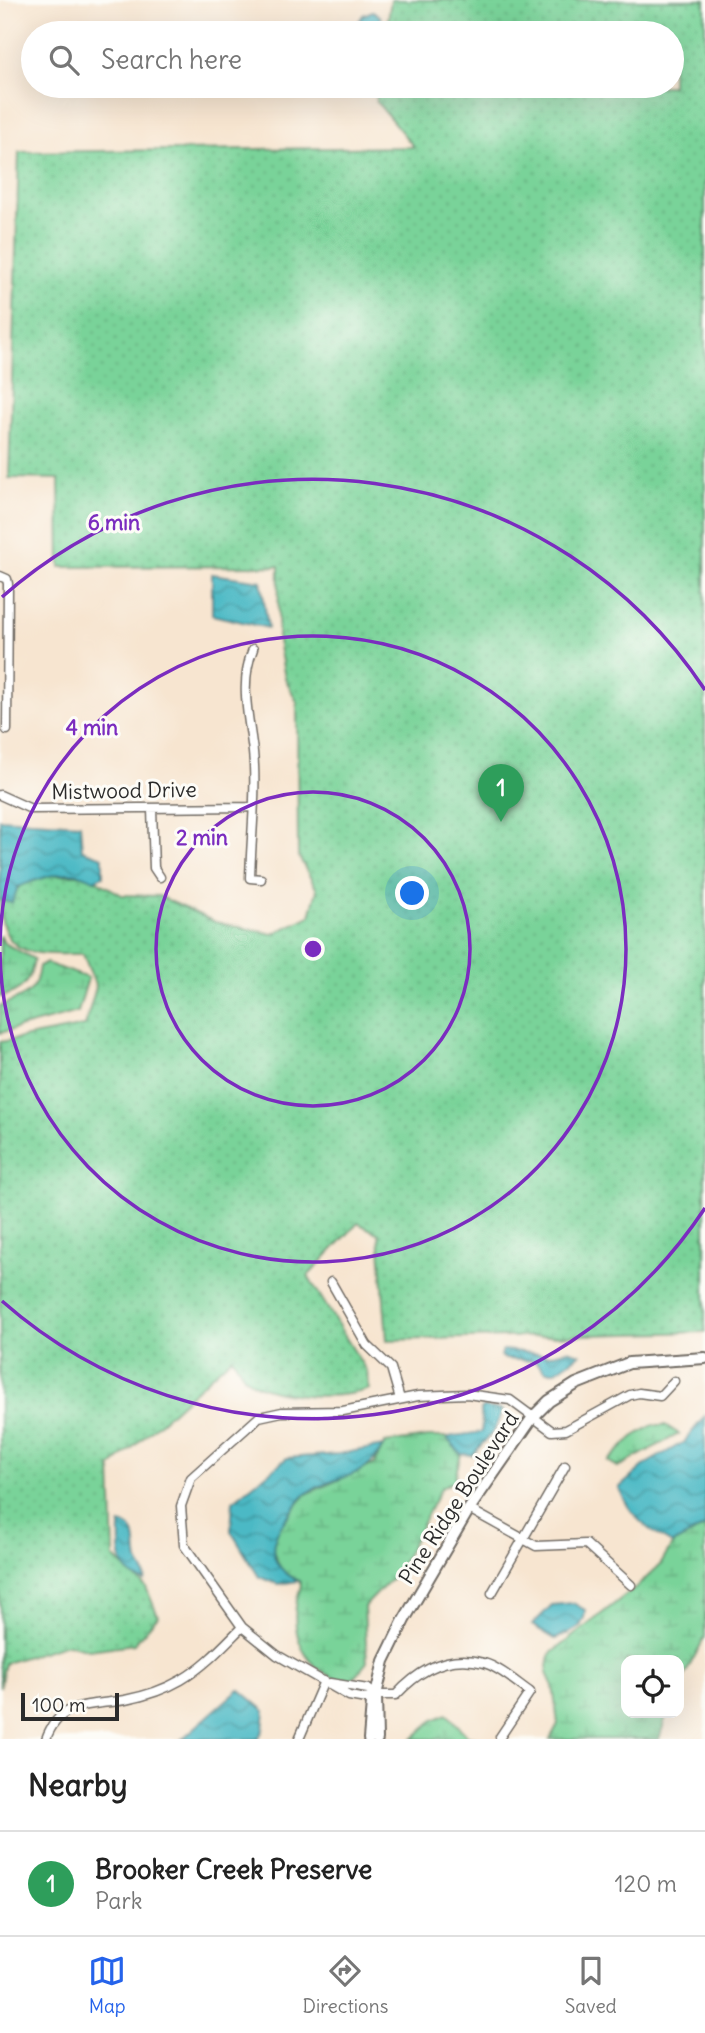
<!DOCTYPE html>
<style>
body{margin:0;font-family:Delius,sans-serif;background:#f2f2f2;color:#222}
.controls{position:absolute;right:21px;bottom:21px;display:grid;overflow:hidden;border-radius:14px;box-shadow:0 7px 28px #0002}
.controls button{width:63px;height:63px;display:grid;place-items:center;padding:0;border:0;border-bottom:2px solid #e0e0e0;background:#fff;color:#222;font:35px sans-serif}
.scale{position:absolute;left:21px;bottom:18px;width:98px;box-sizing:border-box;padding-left:7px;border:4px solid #2b2b2b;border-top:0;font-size:19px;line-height:24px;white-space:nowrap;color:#2b2b2b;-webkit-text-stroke:5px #fdfcf7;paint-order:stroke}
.you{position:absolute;left:413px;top:894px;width:24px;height:24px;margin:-18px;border:5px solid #fff;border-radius:50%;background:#1a73e8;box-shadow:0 0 0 10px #1a73e833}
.badge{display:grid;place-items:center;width:46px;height:46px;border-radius:50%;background:#2563eb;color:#fff;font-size:23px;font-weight:700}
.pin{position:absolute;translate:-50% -58px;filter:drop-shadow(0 2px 4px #0008)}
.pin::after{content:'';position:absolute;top:37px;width:24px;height:21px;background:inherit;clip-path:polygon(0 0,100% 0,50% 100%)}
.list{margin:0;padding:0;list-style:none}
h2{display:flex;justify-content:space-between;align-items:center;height:91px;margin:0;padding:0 28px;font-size:30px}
h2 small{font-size:23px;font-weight:400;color:#767676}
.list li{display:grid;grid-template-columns:46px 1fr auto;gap:21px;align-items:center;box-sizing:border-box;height:105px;padding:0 28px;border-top:2px solid #e0e0e0}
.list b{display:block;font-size:26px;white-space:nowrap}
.list p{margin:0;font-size:23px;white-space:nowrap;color:#767676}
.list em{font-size:23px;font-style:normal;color:#767676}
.icon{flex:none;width:38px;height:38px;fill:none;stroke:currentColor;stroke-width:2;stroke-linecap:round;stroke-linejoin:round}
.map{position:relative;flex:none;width:705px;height:1739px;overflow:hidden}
.search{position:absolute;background:#fff;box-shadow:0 7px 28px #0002;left:21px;right:21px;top:21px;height:77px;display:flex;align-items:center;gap:18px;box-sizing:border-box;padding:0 24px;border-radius:38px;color:#767676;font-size:26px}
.sheet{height:196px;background:#fff}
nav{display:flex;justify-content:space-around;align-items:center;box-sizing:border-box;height:98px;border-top:2px solid #e0e0e0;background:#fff;font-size:19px;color:#767676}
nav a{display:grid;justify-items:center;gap:4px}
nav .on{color:#2563eb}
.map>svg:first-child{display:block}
.wetland{fill:url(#wetland-marsh);stroke:#527f62;stroke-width:2}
.park{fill:url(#park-dots);stroke:#527f62;stroke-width:2}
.water{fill:url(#water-waves);stroke:#3b7278;stroke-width:2}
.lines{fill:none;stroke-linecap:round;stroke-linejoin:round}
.street-casing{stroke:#726c65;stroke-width:11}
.secondary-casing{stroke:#726c65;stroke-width:14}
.street{stroke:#fff;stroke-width:8}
.secondary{stroke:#fff;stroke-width:10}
.ring{fill:none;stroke:#7b2cbf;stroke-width:3.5}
.labels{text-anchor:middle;stroke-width:6;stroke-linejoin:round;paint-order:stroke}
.street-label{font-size:21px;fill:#2b2b2b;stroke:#fdfcf7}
.centre{fill:#7b2cbf;stroke:#fdfcf7;stroke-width:3.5}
.ring-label{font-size:21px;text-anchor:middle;font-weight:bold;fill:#7b2cbf;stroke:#fdfcf7;stroke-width:6;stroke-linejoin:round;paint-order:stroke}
</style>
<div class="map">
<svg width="705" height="1739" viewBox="0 0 705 1739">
<defs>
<pattern id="wetland-marsh" width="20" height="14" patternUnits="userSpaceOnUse" patternTransform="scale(1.75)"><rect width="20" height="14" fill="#79d399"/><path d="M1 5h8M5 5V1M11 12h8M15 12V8" fill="none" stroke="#69b584"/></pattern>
<pattern id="park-dots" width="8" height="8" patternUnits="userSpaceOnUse" patternTransform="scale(1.75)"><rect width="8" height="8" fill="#79d399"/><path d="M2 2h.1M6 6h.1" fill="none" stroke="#69b584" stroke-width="1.8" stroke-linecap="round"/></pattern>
<pattern id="water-waves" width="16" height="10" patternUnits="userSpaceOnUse" patternTransform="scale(1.75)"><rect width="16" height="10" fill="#4bb9c5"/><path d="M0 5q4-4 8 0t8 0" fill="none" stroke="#3f97a0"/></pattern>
</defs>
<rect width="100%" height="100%" fill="#fdfcf7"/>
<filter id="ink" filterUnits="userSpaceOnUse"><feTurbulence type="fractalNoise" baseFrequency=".0143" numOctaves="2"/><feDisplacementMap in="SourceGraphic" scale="14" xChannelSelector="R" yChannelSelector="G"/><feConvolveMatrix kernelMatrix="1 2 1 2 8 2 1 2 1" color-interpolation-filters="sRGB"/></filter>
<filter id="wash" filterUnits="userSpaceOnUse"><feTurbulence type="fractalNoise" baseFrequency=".00686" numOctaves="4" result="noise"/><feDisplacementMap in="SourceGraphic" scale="28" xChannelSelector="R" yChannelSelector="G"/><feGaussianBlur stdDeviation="1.57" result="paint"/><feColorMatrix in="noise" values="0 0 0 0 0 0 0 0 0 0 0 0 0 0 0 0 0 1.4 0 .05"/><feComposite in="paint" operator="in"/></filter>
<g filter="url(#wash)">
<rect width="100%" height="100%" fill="#f7e5d0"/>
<path class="wetland" d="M0,935L4,943L34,959C31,981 22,992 0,997Z
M46,963L88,978L78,1012L0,1033V1006C24,994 35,998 39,966Z
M653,1425H665L679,1434L618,1467L608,1461L633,1437Z
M428,1437H448L449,1441L461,1454L454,1481L441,1488L397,1573L364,1607L367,1662L351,1682C303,1675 285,1629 301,1586L299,1581L282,1572L272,1549L276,1530L306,1494L374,1464L385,1443Z
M705,1527V1637L679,1686V1660H626V1713H667L659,1739H550L558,1724L553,1686L547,1673L550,1654L641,1583L661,1564L673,1543Z
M447,1714L468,1737L479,1739H412L433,1720Z"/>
<path class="park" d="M391,0H705V1332L387,1340L379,1234L358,1223L308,1276L367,1372L369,1389C340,1400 273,1398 247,1379C241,1374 237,1364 232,1357L111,1467L114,1557L146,1587L158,1616L134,1644L89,1650L68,1644L5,1663L0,1687V1042L85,1026L96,987L83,954C37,954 0,960 0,901L35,875H87L122,895L159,896L215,922L273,934L310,916L317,890L298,855L297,702L285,678L278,641L279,566L60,567L59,479L9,478L19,152L414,147L376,101L378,86H672V33H386Z"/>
<path class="water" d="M373,11L380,16L383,33H352L363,15Z
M212,574L261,581L268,628L212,615Z
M0,819L80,824L82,850L103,857V876L94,880C70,865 42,878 18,887L12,903L0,900Z
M503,1350L550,1355L568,1350L580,1354L556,1371H546L535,1361L505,1359L501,1356Z
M484,1407L503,1410L494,1431L472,1455L461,1454L449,1441L448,1437L482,1432L481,1410Z
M705,1416V1527L672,1544C646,1529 630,1516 619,1488L646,1464L684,1442Z
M383,1446C365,1482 334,1474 306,1494C301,1498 296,1506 292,1511C269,1538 263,1562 298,1581L278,1584L259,1577L231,1531L233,1501L287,1458L339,1454Z
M120,1524C141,1527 134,1546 138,1561C140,1569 147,1571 145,1581C115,1574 120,1546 120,1524Z
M573,1603L585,1610C585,1629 571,1632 555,1639L532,1625L552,1605Z
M239,1689L265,1711L263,1730L258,1739H182Z"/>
</g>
<g filter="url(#ink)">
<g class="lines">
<defs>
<path id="street" d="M0,576L7,579L8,584L7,730
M253,649C239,683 249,717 253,752C257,789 251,839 250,878L261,879
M0,795L31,809L251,807
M152,809L154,868L160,877
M331,1282L367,1345L391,1368L400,1399
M469,1509L536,1546L586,1544L631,1585
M492,1593L565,1466
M330,1683L368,1689L376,1695
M500,1737L530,1692C517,1683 499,1667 484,1663C448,1653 419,1670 396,1695H376L366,1699L349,1696L277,1655L242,1627L184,1545L181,1506L191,1478L259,1417L282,1412L343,1411L418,1396L467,1394L510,1400L552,1431L566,1430L630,1395L639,1393L660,1396L674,1381
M46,1739C60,1700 91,1706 125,1700C145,1696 164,1690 181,1680C205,1666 223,1646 242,1627
M299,1739L324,1681"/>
<path id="secondary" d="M369,1739L372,1703
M377,1739L376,1695L384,1661L404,1620L469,1509L533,1417L549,1401L576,1384L629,1363L705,1358"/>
</defs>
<use href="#street" class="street-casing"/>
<use href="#secondary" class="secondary-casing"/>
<use href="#street" class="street"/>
<use href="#secondary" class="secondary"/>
</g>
</g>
<g class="ring">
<circle cx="313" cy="949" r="157"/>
<path d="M0 946A313 313 0 1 1 0 952"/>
<path d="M705 1208A470 470 0 0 1 2 1301M2 597A470 470 0 0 1 705 690"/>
</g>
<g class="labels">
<g class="street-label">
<text transform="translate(124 791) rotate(-1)" y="7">Mistwood Drive</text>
<text transform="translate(459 1498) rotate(-57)" y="7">Pine Ridge Boulevard</text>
</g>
</g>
<circle cx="313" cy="949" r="10" class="centre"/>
<g class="ring-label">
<text x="114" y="530">6 min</text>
<text x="92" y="735">4 min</text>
<text x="202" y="845">2 min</text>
</g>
</svg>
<div class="controls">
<button><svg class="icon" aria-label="locate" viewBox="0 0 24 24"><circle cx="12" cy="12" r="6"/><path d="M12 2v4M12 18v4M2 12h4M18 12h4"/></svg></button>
</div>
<div class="scale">100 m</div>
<div class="you"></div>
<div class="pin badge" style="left:501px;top:822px;background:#2e9e5b">1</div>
<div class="search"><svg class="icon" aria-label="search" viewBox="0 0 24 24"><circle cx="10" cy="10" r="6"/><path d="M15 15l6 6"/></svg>Search here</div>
</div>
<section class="sheet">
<h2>Nearby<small></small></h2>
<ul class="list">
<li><span class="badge" style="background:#2e9e5b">1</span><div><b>Brooker Creek Preserve</b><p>Park</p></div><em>120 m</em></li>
</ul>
</section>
<nav>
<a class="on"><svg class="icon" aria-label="map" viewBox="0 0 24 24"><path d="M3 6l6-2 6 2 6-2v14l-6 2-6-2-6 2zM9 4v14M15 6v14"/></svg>Map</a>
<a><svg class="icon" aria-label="directions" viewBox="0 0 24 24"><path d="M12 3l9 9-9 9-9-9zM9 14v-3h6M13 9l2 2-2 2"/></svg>Directions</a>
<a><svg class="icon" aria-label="saved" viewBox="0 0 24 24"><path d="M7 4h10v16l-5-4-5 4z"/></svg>Saved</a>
</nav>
